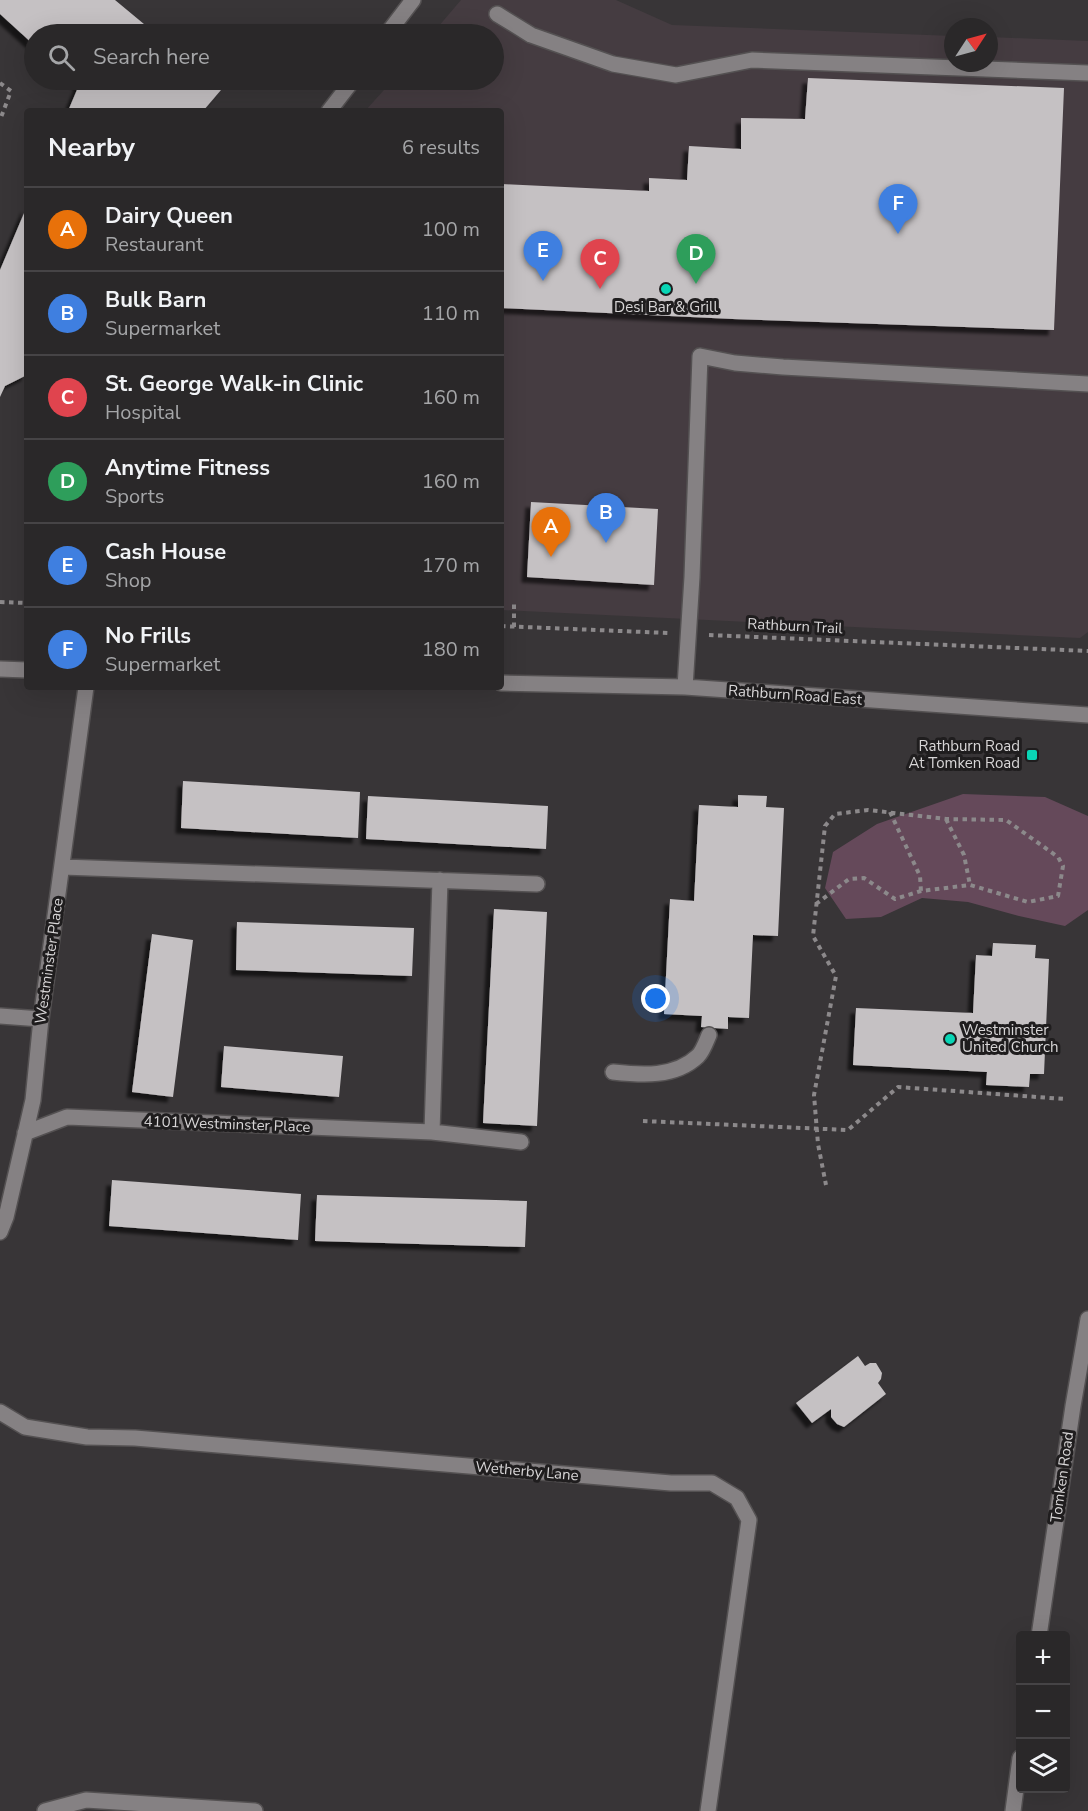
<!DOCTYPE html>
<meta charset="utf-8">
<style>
body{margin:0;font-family:"Nunito Sans",sans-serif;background:#363435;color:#f1f3f6}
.controls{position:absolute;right:18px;bottom:18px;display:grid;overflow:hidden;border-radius:6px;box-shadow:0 6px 24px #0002}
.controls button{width:54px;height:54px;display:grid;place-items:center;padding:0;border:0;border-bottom:2px solid #464446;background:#2a2829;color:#f1f3f6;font:30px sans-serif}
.compass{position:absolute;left:944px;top:18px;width:54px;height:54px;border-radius:50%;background:#2a2829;box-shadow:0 6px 24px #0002;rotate:54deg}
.you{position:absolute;left:656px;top:999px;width:21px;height:21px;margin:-15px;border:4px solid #fff;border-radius:50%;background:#1a73e8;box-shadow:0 0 0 9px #1a73e833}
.badge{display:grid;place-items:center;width:39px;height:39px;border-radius:50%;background:#1a73e8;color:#fff;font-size:20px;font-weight:700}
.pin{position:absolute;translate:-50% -50px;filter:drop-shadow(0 2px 3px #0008)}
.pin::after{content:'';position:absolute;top:32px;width:21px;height:18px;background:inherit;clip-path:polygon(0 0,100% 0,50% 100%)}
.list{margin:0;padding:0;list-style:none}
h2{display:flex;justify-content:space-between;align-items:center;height:78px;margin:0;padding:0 24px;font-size:26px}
h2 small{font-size:20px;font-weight:400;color:#a5a6a8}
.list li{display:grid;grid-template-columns:39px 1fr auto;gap:18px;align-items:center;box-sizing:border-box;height:84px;padding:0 24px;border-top:2px solid #464446}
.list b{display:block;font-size:22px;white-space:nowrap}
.list p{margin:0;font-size:20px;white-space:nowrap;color:#a5a6a8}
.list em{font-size:20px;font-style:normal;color:#a5a6a8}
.icon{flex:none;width:33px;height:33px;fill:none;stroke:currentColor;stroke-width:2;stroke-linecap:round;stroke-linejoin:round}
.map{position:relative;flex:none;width:1088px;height:1811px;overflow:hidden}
.search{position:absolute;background:#2a2829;box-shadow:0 6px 24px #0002;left:24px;top:24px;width:480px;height:66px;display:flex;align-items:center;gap:15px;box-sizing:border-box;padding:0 21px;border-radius:33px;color:#a5a6a8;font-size:22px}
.panel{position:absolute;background:#2a2829;box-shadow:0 6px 24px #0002;left:24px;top:108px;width:480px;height:582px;border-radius:6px}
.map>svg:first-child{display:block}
.built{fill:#453c41}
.green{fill:#65495a}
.building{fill:#c5c1c3;filter:url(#shadow)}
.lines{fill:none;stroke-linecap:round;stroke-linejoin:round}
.minor-casing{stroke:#545152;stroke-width:18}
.path{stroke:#8c898b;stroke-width:4;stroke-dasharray:4.5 4.5;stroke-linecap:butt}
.minor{stroke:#858183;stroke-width:15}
.poi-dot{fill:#09d5b5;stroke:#1f1d1e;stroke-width:2}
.labels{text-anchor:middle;stroke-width:6;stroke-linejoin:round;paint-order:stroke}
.poi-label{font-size:15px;fill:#d8d6d7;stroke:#1f1d1e}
.street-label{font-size:15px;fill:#d8d6d7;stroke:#1f1d1e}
</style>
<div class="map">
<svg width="1088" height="1811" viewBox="0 0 1088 1811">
<defs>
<filter id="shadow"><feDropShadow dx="-5.5" dy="5.5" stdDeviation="1.5" flood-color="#0009"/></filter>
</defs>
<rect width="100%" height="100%" fill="#383537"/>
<path class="built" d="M461,0H616L672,25L953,36V63H989V37L1088,41V632L1080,638L501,610V111H365L393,80H494V34H432Z"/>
<path class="green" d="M963,794L1045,797L1088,816V910L1065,926L1019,916L968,902L922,898L881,917L846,919L825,888L833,852L877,824Z"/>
<path class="building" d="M0,0H115L156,34H34V45L0,14Z
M808,78L1064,88L1054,330L733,319L501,308V184L649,191V178L687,180L689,146L741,149V118L805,119Z
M72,80H208L221,90L203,111H68L79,85Z
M27,206V375L5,386L0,397V270Z
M531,502L658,509L654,585L527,577Z
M183,781L360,792L358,838L181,828Z
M738,795L767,796L766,807L784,808L778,936L753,935L749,1018L728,1017V1029L701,1027L702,1016L664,1014L670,899L694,901L699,805L738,807Z
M368,796L548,806L546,849L366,839Z
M494,909L547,912L537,1126L483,1123Z
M237,922L414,928L412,976L236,970Z
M152,934L193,940L173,1097L132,1092Z
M993,943L1036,945L1035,958L1049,959L1044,1074H1030L1029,1087L986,1085L987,1072L853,1065L856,1008L973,1013L976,955L992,956Z
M224,1046L343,1056L339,1097L221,1087Z
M112,1180L301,1194L298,1240L109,1226Z
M317,1195L527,1201L525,1247L315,1241Z
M858,1356L865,1366L870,1363H876L882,1373L881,1379L878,1383L886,1394L844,1427L837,1424L831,1417V1409L812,1423L796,1403Z"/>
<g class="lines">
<defs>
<path id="minor" d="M497,14L531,35L613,64L676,75L752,60L1088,73
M387,34L413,0
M329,111L353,80
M0,669L27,670
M501,683L685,687L1088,715
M685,687L692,577L700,356L735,363L783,367L1088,384
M63,867L537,884
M0,1016L41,1019
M613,1072C641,1075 675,1078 698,1056C703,1051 706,1042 709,1035
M432,1132L440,880
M25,1133L67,1117L432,1132L521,1142
M0,1232L6,1217L33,1100L41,1019L86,687
M0,1412L25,1427L87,1437L135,1438L671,1483H712L737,1498L749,1520L708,1811
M1039,1636L1073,1406L1088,1319
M45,1811L86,1800L255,1811
M1013,1811L1020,1758"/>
</defs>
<use href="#minor" class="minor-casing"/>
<path class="path" d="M0,83L11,91L0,120
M0,602L27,603
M501,626L668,633
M514,627V604
M709,635L1088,651
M890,812L920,876L921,891
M946,819L964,855L970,885
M816,904L849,879L864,878L895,899L921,891L970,885L1028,902L1058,896L1063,866L1058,857L1006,820L946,819L868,810L835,814L825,826L813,936L836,976L814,1095L818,1144L826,1185
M643,1121L848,1130L898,1087L1065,1099"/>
<use href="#minor" class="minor"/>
</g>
<g class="poi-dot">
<circle cx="666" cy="289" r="6"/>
<rect x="1026" y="749" width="12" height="12" rx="3"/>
<circle cx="950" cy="1039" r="6"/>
</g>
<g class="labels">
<g class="poi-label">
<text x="666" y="312">Desi Bar &amp; Grill</text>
<text x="1020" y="751" text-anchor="end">Rathburn Road<tspan x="1020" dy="17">At Tomken Road</tspan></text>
<text x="962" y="1035" text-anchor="start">Westminster<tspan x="962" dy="17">United Church</tspan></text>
</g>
<g class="street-label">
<text transform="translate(795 626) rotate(3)" y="5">Rathburn Trail</text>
<text transform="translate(795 695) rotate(4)" y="5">Rathburn Road East</text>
<text transform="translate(49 961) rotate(-82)" y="5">Westminster Place</text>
<text transform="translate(227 1124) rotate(2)" y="5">4101 Westminster Place</text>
<text transform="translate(527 1471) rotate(5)" y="5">Wetherby Lane</text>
<text transform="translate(1062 1477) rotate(-82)" y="5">Tomken Road</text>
</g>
</g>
</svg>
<div class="controls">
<button>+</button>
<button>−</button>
<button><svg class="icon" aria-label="layers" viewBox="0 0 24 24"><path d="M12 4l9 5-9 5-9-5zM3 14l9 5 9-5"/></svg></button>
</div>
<svg class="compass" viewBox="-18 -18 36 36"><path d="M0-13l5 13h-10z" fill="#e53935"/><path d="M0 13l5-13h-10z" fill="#a5a6a8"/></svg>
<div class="you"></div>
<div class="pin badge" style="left:551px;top:557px;background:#e8710a">A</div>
<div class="pin badge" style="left:606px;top:543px;background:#3f7fe0">B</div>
<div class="pin badge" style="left:600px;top:289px;background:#e0444e">C</div>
<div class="pin badge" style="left:696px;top:284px;background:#2e9e5b">D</div>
<div class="pin badge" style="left:543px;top:281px;background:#3f7fe0">E</div>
<div class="pin badge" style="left:898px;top:234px;background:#3f7fe0">F</div>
<div class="search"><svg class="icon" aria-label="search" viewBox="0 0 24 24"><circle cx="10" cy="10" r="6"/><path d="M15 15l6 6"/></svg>Search here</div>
<section class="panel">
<h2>Nearby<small>6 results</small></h2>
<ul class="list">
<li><span class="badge" style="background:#e8710a">A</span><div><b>Dairy Queen</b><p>Restaurant</p></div><em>100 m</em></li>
<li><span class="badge" style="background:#3f7fe0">B</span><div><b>Bulk Barn</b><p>Supermarket</p></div><em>110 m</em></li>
<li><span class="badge" style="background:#e0444e">C</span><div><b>St. George Walk-in Clinic</b><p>Hospital</p></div><em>160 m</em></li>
<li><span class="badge" style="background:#2e9e5b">D</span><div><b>Anytime Fitness</b><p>Sports</p></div><em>160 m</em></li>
<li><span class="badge" style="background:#3f7fe0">E</span><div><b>Cash House</b><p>Shop</p></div><em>170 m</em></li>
<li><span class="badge" style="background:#3f7fe0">F</span><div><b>No Frills</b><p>Supermarket</p></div><em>180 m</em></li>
</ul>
</section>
</div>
